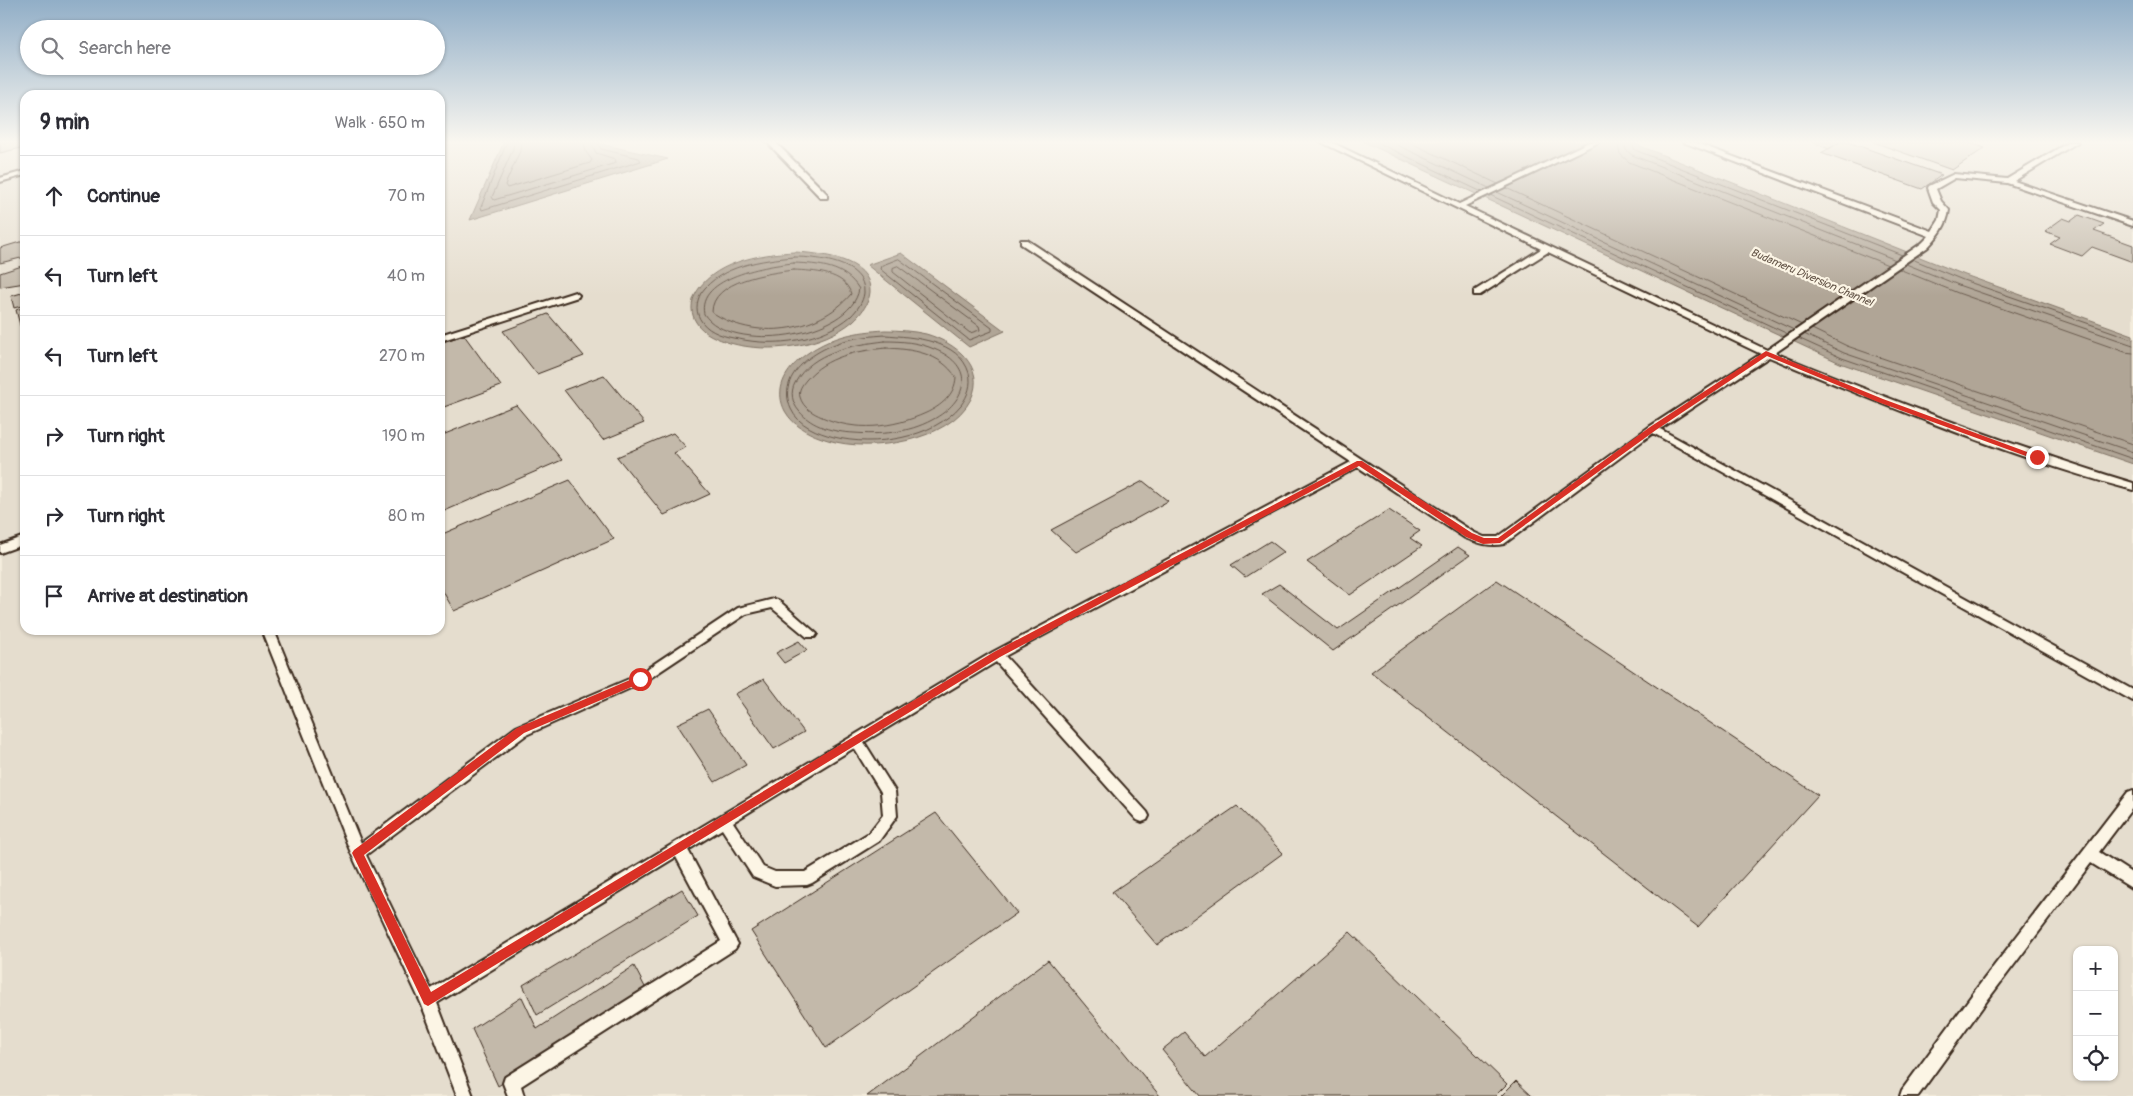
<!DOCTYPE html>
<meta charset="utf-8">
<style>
body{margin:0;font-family:Pangolin,sans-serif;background:#f2f2f3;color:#2b2b33}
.controls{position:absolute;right:15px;bottom:15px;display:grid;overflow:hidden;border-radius:10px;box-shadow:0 1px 4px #0004}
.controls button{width:45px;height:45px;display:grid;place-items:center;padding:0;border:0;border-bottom:1px solid #e1e1e2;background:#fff;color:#2b2b33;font:25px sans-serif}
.stop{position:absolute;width:15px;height:15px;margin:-11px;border:4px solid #d93025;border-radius:50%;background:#fff}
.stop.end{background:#d93025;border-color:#fff;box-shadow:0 1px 5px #0008}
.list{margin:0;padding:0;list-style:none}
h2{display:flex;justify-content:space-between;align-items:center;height:65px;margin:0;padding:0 20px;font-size:21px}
h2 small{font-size:16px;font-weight:400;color:#7c7c81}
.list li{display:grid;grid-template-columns:32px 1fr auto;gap:15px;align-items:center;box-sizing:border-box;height:80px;padding:0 20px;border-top:1px solid #e1e1e2}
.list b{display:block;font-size:19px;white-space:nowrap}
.list em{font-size:16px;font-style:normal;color:#7c7c81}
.icon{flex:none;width:28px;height:28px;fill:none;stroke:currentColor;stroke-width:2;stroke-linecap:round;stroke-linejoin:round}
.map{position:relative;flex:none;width:2133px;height:1096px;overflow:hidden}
.search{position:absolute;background:#fff;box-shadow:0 1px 4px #0004;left:20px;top:20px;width:425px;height:55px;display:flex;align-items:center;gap:12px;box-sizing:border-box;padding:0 18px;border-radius:28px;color:#7c7c81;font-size:19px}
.panel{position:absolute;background:#fff;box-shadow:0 1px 4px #0004;left:20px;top:90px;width:425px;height:545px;border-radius:15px}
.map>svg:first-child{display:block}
.built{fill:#e5ddce;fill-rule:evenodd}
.water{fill:#b0a596;stroke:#817466}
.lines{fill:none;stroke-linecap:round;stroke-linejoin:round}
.shore{stroke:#6a5b4e;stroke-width:1}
.building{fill:#c3b9aa;stroke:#3b2a1e}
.lane-casing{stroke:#3b2a1e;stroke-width:4}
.lane{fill:#fcf5e5;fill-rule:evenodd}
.route{fill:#d93025}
.labels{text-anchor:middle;stroke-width:4.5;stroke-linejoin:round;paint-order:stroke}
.far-water-label{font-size:11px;font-style:italic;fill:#645548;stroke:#fcf5e5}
</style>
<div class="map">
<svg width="2133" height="1096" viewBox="0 0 2133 1096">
<rect width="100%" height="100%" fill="#f4eddd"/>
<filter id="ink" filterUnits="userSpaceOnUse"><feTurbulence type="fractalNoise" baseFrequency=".02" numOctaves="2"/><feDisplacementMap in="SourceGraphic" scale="10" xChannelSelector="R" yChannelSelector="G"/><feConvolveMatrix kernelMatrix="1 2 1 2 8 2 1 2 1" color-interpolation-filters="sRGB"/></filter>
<g filter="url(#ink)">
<path class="built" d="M0,142H25V630H440V142H2133V1096H0ZM2077,950H2114V1077H2077Z"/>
<path class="water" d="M501,142H592L668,159L470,220L503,144Z
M1364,142H1630L1965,275L2133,335V464L1840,363Z
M794,252C817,253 872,258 870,292C869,303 862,313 853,321C822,347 769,354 730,343C718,339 703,334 696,322C691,314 691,305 694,297C710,262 760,254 794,252Z
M901,253L1005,331L969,347L867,265Z
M885,330C899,330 913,331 926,334C954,342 987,366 971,399C949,442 870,453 828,440C811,435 794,427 785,411C766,374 814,344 844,336C858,332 871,331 885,330Z"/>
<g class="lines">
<path class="shore" d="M507,142L481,207L482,210L641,161L639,158L601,149L598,142
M514,142L513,149L492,197L494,200L616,163L615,159L596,153L591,142
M521,142L520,151L505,185L507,188L590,163L592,160L586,152L584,142
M1376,142L1482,192
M1391,142L1489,188
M1409,142L1498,184
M1617,142L1620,154L1629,162L1888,265
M1624,142L1626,150L1632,155L1896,260
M1631,142L1635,150L1902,255
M1506,188L1802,325
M1497,192L1794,330
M1490,195L1788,334
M794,257C816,257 866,262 864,293C863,302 857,310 851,316C822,341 775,347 739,339C726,337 710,333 702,322C695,313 696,302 701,293C721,265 762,260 794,257Z
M899,259L992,328V331L969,340L880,269L881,266Z
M1912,259L1963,280L2133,339
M794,263C819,264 845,266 859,289C851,338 730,354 704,314C696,277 769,265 794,263Z
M1906,264L1961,286L2133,345
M898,266L979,326L980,330L970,333L893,272V268Z
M1899,269L1958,293L2125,352L2133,353
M794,270C813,271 845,272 851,294C819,333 753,341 712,312C712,280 769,273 794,270Z
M1812,329L1847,346L2133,444
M1804,334L1844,353L2133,452
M885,335C914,337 959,340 969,373C972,384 968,396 961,405C933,439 874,447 834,437C818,433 798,425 791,409C775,373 818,348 847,340C860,337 872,336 885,335Z
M1798,338L1842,358L2133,459
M885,341C901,341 918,342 934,349C977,366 968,401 932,420C908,433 880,435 854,433C834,432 812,427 799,411C792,403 790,392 795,383C812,351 853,345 885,341Z
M886,348C913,349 940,353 956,377C955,395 941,406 926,413C893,428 855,432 822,417C813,413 803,408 800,397C798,390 802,385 806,380C826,356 857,351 886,348Z"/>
</g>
<path class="building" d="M0,142H25V147L0,153Z
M1812,142H1840L1829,149Z
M1840,142H1848L1942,175L1922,189L1821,153Z
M1873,142H1968L1985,148L1952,170Z
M2079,215L2104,224L2094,231L2133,245V262L2092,247L2082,256L2050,244L2060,237L2045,231L2063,218L2071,221Z
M20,242H25V257L0,263V248Z
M25,265V283L0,287V273Z
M25,292V305L14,308L11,296Z
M25,307V340H24L16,310Z
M548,314L584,356L537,374L503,331Z
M464,335L501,386L444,407L440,401V343Z
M604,375L644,423L603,440L564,390Z
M516,405L562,460L440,513V436Z
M673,433L686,447L674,453L710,494L664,515L617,457Z
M570,480L614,539L454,611L440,586V535Z
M1143,481L1168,501L1076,552L1051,530Z
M1389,510L1420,531L1410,538L1422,546L1350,595L1307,562Z
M1270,541L1284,552L1245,577L1231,565Z
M1458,547L1470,555L1333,651L1262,594L1279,584L1338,630Z
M1497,580L1818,795L1698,927L1371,672Z
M799,641L807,650L784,663L776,653Z
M764,679L804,732L774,749L735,694Z
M708,709L746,765L715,782L677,724Z
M1237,806L1283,853L1157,945L1112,892Z
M936,813L1017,913L826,1048L751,931Z
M682,889L698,916L537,1015L523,985Z
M1350,932L1507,1084L1495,1096H1200L1162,1050L1184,1032L1205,1057Z
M1048,960L1160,1096H867L917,1059Z
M634,966L646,989L498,1086L472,1029L522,997L537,1029Z
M1516,1081L1532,1096H1501Z"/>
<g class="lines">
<defs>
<path id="lane" d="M767,142H775L827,194V198H821Z
M1321,142H1331L1459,204L1589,142H1599L1465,206L1767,350L1922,243L1929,236L1683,142H1694L1932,231L1939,220L1941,210L1933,202L1928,188L1929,186L1954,174L2007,179L2069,142H2078L2014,181L2133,221V226L2007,183L1955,178L1936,189L1941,201L1949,210C1947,226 1938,236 1928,247L1775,353C1893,401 2011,446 2133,483V490C2008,457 1888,406 1769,357L1660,429L2133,690V701L1653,433L1504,544C1490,547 1478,543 1465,538L1358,467L1005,656L1147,812L1149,816L1147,820L1142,822L1137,820L996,662L864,742L895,791L897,816L879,841L812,883L807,885L775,886L753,877L722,829L688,850L735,939L738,944L735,949L521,1086L524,1096H508L503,1083L505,1077L721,941L676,857L437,1003L473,1096H457L421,1003L351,853L262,630H274L361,843L516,727L636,676L738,608L774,599L778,600L817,634L815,637H807L772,608L746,614L644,682L526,735L366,855L431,989L993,652L1351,462L1021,244V240H1027L1473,532L1484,537H1498L1649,427L1761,354L1548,252L1480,295H1474V291L1541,249ZM854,748L881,792L883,815L869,833L805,872H775L763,867L733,822Z
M25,171V175L0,182V178Z
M575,292L579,295L578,297L440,341V335Z
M25,536V544L0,553V545Z
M2133,790V807L2099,852L2133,874V889L2091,863L1989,998L1918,1096H1900L1902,1090L1977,988L2128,792Z"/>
</defs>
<use href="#lane" class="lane-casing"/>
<use href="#lane" class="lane"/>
</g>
</g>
<linearGradient id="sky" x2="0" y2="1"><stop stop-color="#91aec7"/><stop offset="0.48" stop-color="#faf7f0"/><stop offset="1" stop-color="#faf7f0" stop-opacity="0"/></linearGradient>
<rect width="2133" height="296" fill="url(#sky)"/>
<path class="route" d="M1766,351L1883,399L2041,457L2034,459L1878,402L1767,356L1656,430L1500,543L1483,544L1466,537L1359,466L1000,657L428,1006L424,1004L352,853L354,850L517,728L637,677H643V682L524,733L364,855L431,992L994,652L1357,461H1362L1472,533L1484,538H1498L1650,427Z"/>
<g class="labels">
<g class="far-water-label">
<text transform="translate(1812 277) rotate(23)" y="4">Budameru Diversion Channel</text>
</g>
</g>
</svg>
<div class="controls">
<button>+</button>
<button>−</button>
<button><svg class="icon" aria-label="locate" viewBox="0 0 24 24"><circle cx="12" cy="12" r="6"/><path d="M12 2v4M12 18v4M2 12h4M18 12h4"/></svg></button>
</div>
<div class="stop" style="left:640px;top:679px"></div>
<div class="stop end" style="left:2037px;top:457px"></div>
<div class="search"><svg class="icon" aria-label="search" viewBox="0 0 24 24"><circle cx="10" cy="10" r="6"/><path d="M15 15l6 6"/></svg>Search here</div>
<section class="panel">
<h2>9 min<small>Walk · 650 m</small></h2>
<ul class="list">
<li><svg class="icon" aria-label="ahead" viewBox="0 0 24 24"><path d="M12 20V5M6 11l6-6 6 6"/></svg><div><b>Continue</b></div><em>70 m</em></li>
<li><svg class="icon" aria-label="left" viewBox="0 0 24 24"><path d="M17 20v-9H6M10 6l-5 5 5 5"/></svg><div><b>Turn left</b></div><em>40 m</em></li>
<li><svg class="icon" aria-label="left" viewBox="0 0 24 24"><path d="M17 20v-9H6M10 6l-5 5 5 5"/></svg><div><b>Turn left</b></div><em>270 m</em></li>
<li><svg class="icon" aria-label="right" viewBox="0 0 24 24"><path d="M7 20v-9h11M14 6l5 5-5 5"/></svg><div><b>Turn right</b></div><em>190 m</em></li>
<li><svg class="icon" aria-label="right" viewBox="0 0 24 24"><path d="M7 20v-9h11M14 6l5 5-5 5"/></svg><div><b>Turn right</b></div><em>80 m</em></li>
<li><svg class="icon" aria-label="arrive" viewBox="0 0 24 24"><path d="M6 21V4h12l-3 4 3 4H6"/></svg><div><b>Arrive at destination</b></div></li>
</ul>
</section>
</div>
